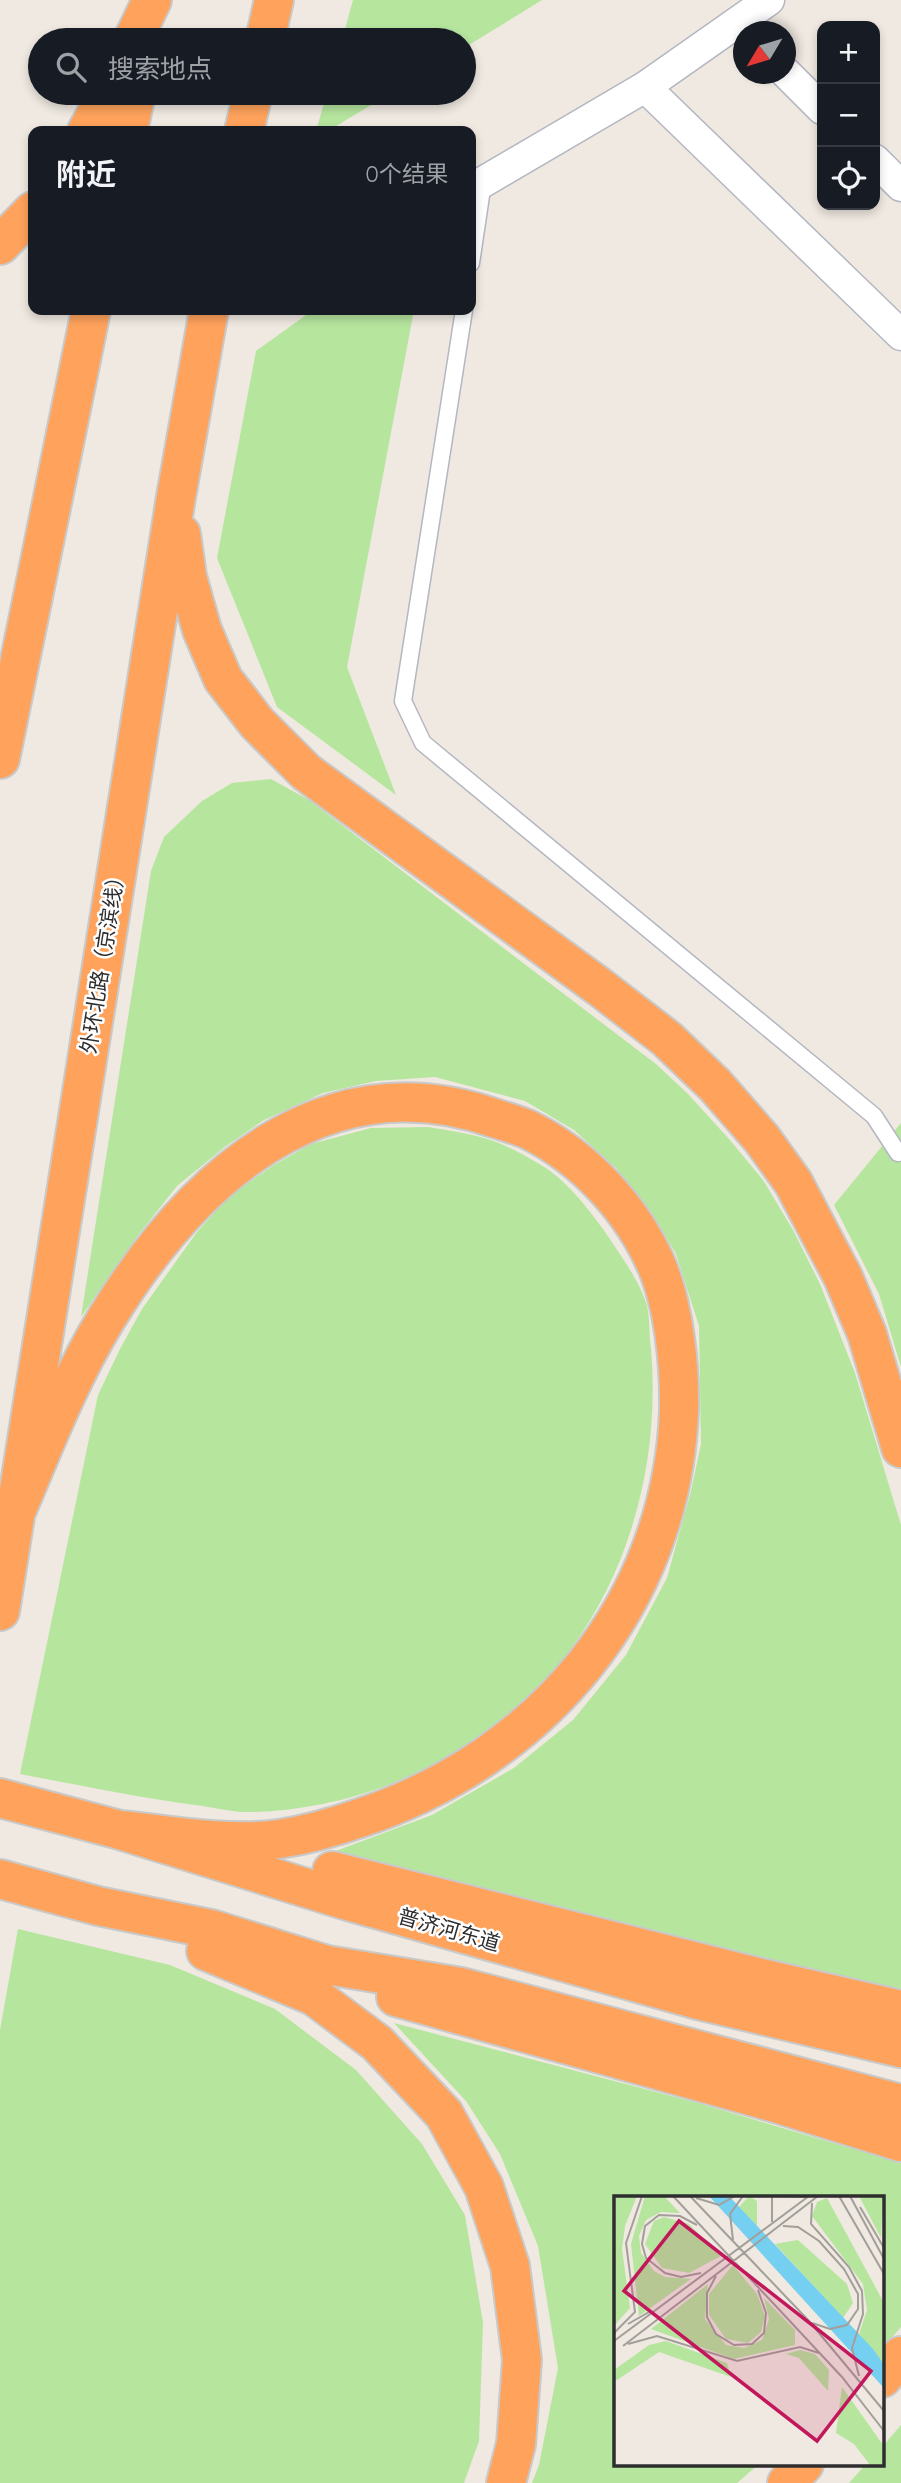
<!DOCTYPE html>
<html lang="zh">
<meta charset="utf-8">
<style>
body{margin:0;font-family:Quicksand,"Noto Sans SC",sans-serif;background:#242831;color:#f1f3f6}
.controls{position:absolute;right:21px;top:21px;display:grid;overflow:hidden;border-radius:14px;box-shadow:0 4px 10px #0003}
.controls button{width:63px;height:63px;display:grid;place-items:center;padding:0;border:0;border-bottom:2px solid #363941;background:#171b24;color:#f1f3f6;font:35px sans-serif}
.compass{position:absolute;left:733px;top:21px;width:63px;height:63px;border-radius:50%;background:#171b24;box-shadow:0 4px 10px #0003;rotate:232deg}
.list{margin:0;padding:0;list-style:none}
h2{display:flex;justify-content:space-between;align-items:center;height:91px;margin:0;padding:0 28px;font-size:30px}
h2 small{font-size:23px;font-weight:400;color:#9ea1a6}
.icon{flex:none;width:38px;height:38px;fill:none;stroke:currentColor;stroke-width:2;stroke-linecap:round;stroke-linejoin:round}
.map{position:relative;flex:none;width:901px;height:2483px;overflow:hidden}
.search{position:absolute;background:#171b24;box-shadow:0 4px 10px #0003;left:28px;top:28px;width:448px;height:77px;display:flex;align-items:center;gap:18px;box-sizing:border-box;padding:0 24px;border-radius:38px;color:#9ea1a6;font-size:26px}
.panel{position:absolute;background:#171b24;box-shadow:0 4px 10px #0003;left:28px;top:126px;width:448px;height:189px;border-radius:14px}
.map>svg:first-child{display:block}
.green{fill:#b6e59e}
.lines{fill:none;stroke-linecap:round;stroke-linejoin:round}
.lane-casing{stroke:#b4b7c1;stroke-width:19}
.street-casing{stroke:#b4b7c1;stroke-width:33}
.highway-casing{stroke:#c9c9c9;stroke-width:42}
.lane{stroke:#fff;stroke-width:16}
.street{stroke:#fff;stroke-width:30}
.highway{stroke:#ffa35c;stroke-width:38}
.labels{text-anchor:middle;stroke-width:5;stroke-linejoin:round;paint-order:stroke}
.street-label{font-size:21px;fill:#2e2e2e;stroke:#fff}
.inset-road{fill:none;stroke:#a29e99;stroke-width:2}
.view{fill:#c2185b;fill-opacity:0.15;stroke:#c2185b;stroke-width:3.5}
.inset-edge{fill:none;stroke:#2e2e2e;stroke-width:3.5}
</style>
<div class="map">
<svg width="901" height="2483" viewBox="0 0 901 2483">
<rect width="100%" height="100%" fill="#efe9e1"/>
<path class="green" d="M353,0H542L464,48V40H342Z
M327,93H391L328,131H316Z
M313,310H414L347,667L396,795L277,707L217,558L256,351Z
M271,779L309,800L656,1064L688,1094L729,1139L763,1180L793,1230L820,1284L855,1373L901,1525V2000L325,1855L432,1815L514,1768L573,1720L626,1655L667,1578L691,1491L701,1444L699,1326L676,1254L652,1213L616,1168L574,1130L525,1101L435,1077L376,1081L323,1093L264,1120L226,1146L177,1186L139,1234L81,1317L151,871L164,837L202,801L232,783Z
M901,1123V1367L879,1294L834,1205Z
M428,1127C446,1130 466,1133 484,1138C503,1143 524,1155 541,1165C566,1180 586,1206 603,1229C617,1250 640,1281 647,1306C650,1319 649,1336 651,1350C660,1455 633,1565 570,1650C517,1721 436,1773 352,1797C323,1805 282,1812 252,1812C233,1813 213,1807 195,1805C136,1797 78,1785 20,1774L98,1395L120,1349L142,1309L197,1232L229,1196L274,1165L311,1144L371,1128Z
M18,1929L170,1965L275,2009L356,2070L422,2144L465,2215L483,2323L479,2441L464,2483H0V2030Z
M394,2023L698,2103L901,2163V2327L882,2349V2198H616V2464H759L737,2483H532L539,2465L558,2368L538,2246L500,2154L466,2101Z
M901,2425V2483H849L866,2464H882V2447Z"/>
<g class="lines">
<defs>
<path id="lane" d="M471,263L483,182
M464,310L403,701L423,743L874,1116L898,1153"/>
<path id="street" d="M786,73L822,109
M645,87L901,335
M875,160L901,186
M471,186L483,182L645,87L769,0"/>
<path id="highway" d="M133,40L152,0
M265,40L274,0
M87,131L108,93
M128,131L136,93
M244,131L253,93
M0,245L33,211
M181,534L187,577L202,630L223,679L257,723L306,772L601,988L667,1039L715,1085L762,1139L793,1182L843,1277L867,1334L901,1448
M0,759L91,310
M15,1514C43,1448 69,1380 106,1319C190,1181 322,1058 494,1118C506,1122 518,1125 529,1130C585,1158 631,1208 656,1264C674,1305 680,1366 679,1410C672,1605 541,1758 360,1818C334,1827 306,1835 279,1839C227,1846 172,1835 120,1830
M0,1611L176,497L209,310
M0,1798L120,1830L348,1901L698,2000L901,2048
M332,1871L757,1977L901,2010
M0,1879L98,1906L211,1929L327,1965L461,1987L901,2104
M206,1951L314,1996L377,2043L444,2114L484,2187L510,2266L522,2360L516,2444L506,2483
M396,1997L779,2104L901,2142
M882,2378L901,2356
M787,2483L804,2464"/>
</defs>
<use href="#lane" class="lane-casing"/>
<use href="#street" class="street-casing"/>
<use href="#highway" class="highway-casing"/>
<use href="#lane" class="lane"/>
<use href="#street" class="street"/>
<use href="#highway" class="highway"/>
</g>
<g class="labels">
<g class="street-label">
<text transform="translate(103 960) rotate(-81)" y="7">外环北路（京滨线）</text>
<text transform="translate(449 1930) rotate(16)" y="7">普济河东道</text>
</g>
</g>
<g transform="translate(614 2196)">
<rect width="270" height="270" fill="#efe9e1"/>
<path d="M2,0H23L11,30L8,53L16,112L0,130ZM31,0H50L66,17L47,16L32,24L25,40L27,57L40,75L51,81L77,83L25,120L17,48ZM135,0L143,5V30L125,11ZM245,0H269L267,42ZM213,2L269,105V167L245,138L253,114L249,88L198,20L203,6ZM50,21L75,28L107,60L75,77L48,72L31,48L40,25ZM184,44L233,88L239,107L229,122L161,48ZM119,69L143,98L151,120L147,136L134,147L112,143L95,119V98ZM94,88L91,123L112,149L130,152L148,144L155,123L150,102L181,134V149L120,163L37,133ZM52,145L113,167L117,181L45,156L0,186V174L35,149ZM186,154L201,158L215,174L214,195L185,162L172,158ZM228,191L269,249V269H256L240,248L222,237Z" fill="#b6e59e"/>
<path d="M95,0H115L259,153L269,167V191Z" fill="#75cff0"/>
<path class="inset-road" d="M59,0L228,181L270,235M76,0L195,125L270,215M170,0L192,1M225,0L270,78M236,0L270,63M82,2L105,9L121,0M198,7L197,28L235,71L248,95L249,118L238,152L245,180M246,11L270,52M158,26V0M83,29L66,20L45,19L31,30L28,48L32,62L51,77L67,81L87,77M169,30L184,31L205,45L230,73L244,98V113L233,129L216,133L198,127M119,44L116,18L129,0M102,80L93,97V121L102,138L120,149L138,148L150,137L152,117L144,94M14,128L35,116M0,137L21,116L12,47L28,0M0,145L195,0M14,148L43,140L123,165L186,151L205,157M9,150L204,0"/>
<path class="view" d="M65,25L257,175L203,245L10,95Z"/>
<rect width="270" height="270" class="inset-edge"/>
</g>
</svg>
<div class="controls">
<button>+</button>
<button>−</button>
<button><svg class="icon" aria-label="locate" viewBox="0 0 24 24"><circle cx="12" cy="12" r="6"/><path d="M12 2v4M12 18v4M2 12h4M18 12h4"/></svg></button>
</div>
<svg class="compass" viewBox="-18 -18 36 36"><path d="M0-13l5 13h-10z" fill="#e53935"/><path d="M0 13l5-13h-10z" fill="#9ea1a6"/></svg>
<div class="search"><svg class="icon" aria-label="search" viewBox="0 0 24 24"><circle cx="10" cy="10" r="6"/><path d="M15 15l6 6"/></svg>搜索地点</div>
<section class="panel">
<h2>附近<small>0个结果</small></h2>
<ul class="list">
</ul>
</section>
</div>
